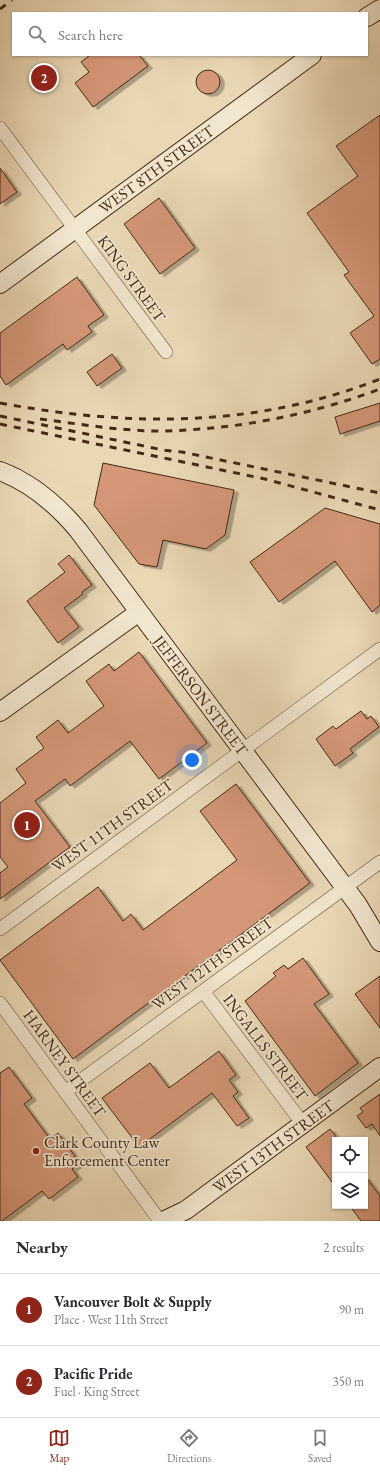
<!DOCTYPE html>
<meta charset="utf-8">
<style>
body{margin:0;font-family:"EB Garamond",serif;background:#f7f7f7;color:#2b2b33}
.controls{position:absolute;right:12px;bottom:12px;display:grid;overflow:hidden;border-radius:0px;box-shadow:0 1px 3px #0004}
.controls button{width:36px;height:36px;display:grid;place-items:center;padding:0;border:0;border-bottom:1px solid #e1e1e2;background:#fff;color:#2b2b33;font:20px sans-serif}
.you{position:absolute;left:192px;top:760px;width:14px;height:14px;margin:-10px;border:3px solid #fff;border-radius:50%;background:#1a73e8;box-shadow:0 0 0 6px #1a73e833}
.badge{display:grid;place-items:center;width:26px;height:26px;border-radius:50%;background:#8f2418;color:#fff;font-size:13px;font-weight:700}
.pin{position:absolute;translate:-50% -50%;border:2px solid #fff;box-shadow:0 1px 4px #0006}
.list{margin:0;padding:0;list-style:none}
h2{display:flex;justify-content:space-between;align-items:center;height:52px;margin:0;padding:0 16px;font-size:17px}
h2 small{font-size:13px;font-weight:400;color:#7c7c81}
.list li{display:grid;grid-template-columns:26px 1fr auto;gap:12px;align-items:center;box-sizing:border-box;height:72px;padding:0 16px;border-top:1px solid #e1e1e2}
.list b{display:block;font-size:15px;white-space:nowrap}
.list p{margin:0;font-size:13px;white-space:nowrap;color:#7c7c81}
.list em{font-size:13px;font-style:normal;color:#7c7c81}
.icon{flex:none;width:22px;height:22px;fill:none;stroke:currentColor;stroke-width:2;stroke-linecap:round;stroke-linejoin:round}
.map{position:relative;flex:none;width:380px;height:1221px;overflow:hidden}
.search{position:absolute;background:#fff;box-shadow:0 1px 3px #0004;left:12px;right:12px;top:12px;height:44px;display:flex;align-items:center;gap:10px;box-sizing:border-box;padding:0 14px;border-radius:0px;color:#7c7c81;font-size:15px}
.sheet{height:196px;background:#fff}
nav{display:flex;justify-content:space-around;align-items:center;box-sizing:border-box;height:56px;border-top:1px solid #e1e1e2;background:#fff;font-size:11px;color:#7c7c81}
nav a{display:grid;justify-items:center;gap:2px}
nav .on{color:#8f2418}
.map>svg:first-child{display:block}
.building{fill:#d49778;stroke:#442916;filter:url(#shadow)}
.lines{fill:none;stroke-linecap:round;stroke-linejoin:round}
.street-casing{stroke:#6e553e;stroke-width:14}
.secondary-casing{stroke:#442916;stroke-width:20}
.street{stroke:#f1e6cf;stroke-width:13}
.secondary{stroke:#f1e6cf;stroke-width:18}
.rail{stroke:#442916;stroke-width:3;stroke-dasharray:7 7;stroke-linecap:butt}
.poi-dot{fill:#8f2418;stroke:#f1e6cf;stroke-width:1.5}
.labels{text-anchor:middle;stroke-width:3.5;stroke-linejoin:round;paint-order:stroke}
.street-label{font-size:16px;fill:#442916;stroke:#f1e6cf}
.poi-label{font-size:16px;fill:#442916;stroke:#f1e6cf;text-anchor:start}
</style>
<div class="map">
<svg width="380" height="1221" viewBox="0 0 380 1221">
<defs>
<filter id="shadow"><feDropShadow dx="4.5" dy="2.5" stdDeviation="0" flood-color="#0004"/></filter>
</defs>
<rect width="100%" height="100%" fill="#ead8b5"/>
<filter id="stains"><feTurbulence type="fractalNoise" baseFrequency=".005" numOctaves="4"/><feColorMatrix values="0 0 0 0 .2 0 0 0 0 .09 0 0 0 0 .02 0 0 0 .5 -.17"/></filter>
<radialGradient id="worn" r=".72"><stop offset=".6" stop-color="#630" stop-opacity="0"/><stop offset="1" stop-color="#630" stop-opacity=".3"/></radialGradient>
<path class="building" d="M90,55H139L148,66L93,107L75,83L89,72L81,62Z
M196 82a12 12 0 1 1 24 0a12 12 0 1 1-24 0Z
M380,115V359L372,364L350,333L374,316L344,275L349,272L307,213L358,176L336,146Z
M0,168L17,192L0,204Z
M159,198L195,248L160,274L124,224Z
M77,277L104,315L88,326L92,332L67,350L63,344L6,385L0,376V333Z
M112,354L122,368L97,386L87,372Z
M380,403V421L340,434L335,417Z
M103,463L234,490L225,535L206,549L163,540L157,567L139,564L94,505Z
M325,508L380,524V605L372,612L335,561L279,602L250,562Z
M69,555L92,585L82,592L83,594L64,608L79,627L58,643L27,601L65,572L58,564Z
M139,652L207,743L159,779L130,741L70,786L65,779L35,801L70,847L0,899V873L8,867L0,857V803L26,783L16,769L44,748L36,737L58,720L68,733L104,706L86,681L109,664L114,671Z
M361,711L367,719L371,716L379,727L350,749L353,753L335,766L316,739L333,726L336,729Z
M236,784L310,883L73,1059L0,960L98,887L123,921L131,914L143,930L237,860L200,811Z
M303,958L329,994L314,1004L358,1063L315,1096L245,1001L276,976L273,973L284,965L288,969Z
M380,976V1028L355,994Z
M219,1051L236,1075L229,1080L238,1092L233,1096L249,1118L237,1126L212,1093L139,1147L102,1098L150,1063L169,1088Z
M9,1067L32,1098L24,1104L50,1139L58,1133L80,1163L72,1169L78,1177L49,1199L42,1191L2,1221H0V1073Z
M380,1094V1136L372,1124L366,1128L357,1116L363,1112L360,1108Z
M330,1129L335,1135V1186L306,1147Z
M365,1176L380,1196V1221H361L350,1206H365Z"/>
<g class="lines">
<defs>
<path id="street" d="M0,128L166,352
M0,929L380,649
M203,991L303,1124
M0,1003L160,1221
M65,1092L380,862"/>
<path id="secondary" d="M367,17L380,9
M0,284L312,55
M0,471C32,483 57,505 78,530L358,905L380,942
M0,712L139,612
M163,1221L186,1210L380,1067"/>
</defs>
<use href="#street" class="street-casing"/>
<use href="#secondary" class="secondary-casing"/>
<use href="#street" class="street"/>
<use href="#secondary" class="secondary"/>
<path class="rail" d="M0,9L12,0
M0,403C130,427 255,428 380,379
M0,416L163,450L182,452L380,493
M40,419C80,424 120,431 160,431C234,430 311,415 380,389
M0,424L265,479L380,510"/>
</g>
<circle class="poi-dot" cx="36" cy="1151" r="4"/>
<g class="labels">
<g class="street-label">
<text transform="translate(156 169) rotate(-36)" y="6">WEST 8TH STREET</text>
<text transform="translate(132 278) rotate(54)" y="6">KING STREET</text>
<text transform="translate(201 695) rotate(53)" y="6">JEFFERSON STREET</text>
<text transform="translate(112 825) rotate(-36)" y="6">WEST 11TH STREET</text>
<text transform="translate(212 963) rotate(-36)" y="6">WEST 12TH STREET</text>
<text transform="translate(266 1047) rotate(53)" y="6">INGALLS STREET</text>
<text transform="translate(65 1063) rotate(54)" y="6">HARNEY STREET</text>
<text transform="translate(273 1146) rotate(-36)" y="6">WEST 13TH STREET</text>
</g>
<g class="poi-label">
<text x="44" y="1148">Clark County Law<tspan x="44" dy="18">Enforcement Center</tspan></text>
</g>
</g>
<rect width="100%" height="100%" filter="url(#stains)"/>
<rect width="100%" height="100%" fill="url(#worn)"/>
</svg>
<div class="controls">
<button><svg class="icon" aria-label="locate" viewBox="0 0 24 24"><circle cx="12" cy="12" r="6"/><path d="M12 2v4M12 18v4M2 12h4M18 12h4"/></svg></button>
<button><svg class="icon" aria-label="layers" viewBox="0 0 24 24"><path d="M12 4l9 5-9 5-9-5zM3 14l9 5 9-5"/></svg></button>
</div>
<div class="you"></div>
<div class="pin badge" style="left:27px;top:825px">1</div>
<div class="pin badge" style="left:44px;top:78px">2</div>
<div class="search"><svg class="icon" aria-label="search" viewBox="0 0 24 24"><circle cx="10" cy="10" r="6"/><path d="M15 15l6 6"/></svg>Search here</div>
</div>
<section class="sheet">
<h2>Nearby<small>2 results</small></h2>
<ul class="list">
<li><span class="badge">1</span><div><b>Vancouver Bolt &amp; Supply</b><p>Place · West 11th Street</p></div><em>90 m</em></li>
<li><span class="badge">2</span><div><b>Pacific Pride</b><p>Fuel · King Street</p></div><em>350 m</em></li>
</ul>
</section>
<nav>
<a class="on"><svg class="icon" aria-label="map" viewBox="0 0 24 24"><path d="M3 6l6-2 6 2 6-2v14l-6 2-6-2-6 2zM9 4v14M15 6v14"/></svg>Map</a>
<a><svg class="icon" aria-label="directions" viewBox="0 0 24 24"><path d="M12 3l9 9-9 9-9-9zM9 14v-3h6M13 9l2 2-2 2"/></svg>Directions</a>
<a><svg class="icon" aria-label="saved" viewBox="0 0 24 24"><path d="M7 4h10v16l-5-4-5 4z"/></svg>Saved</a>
</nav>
